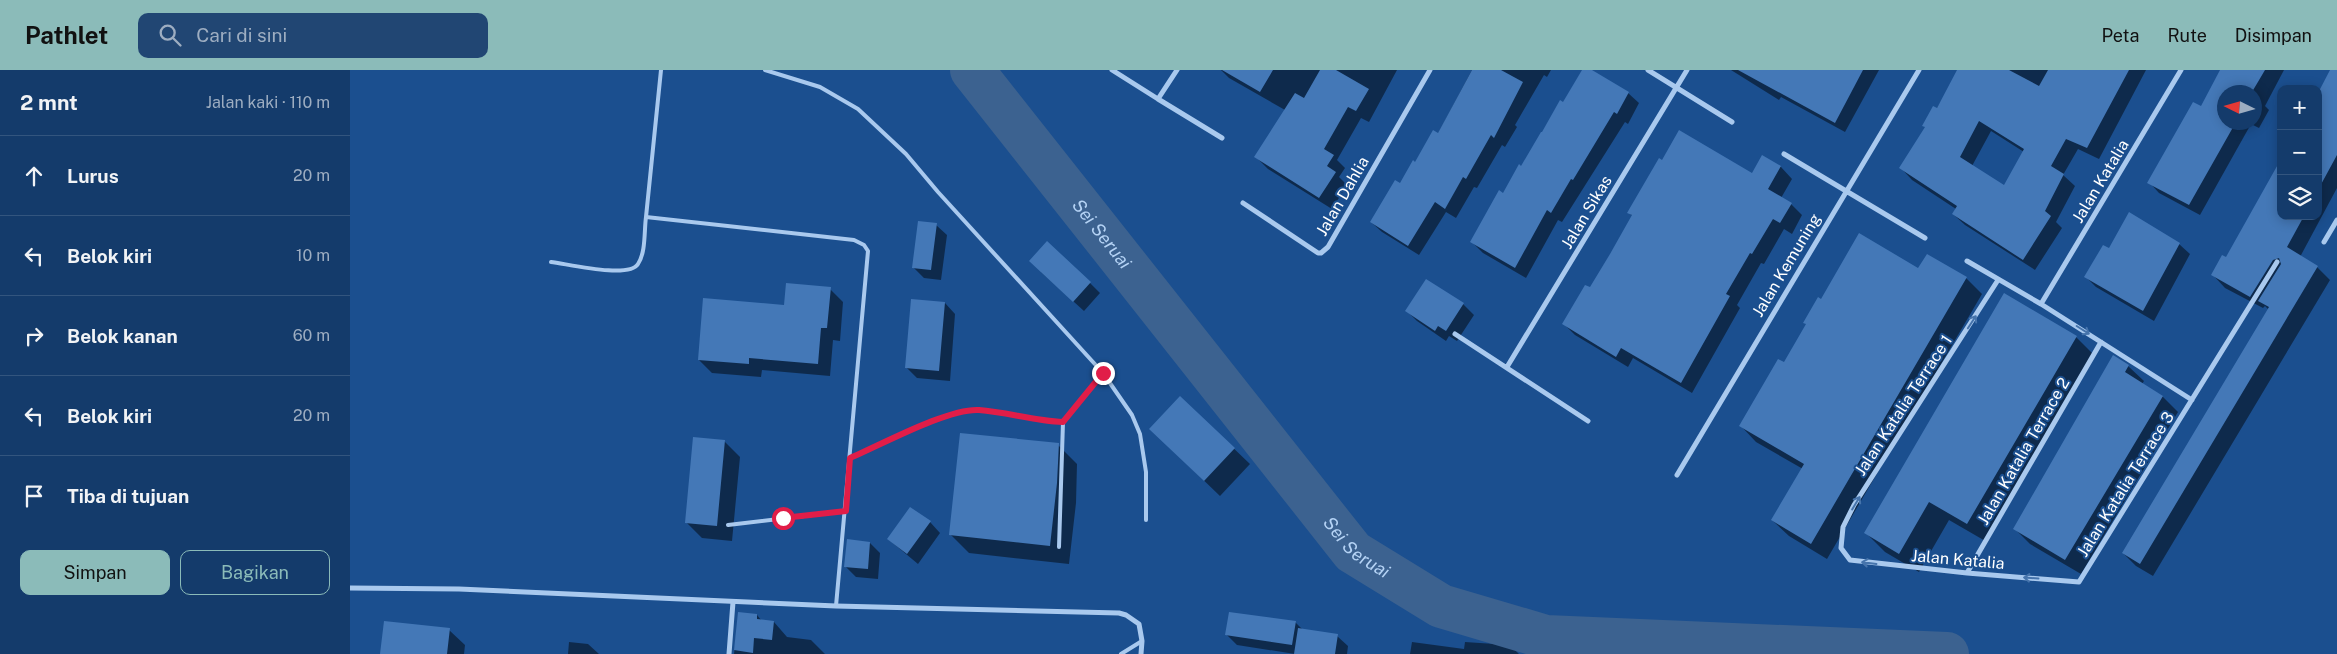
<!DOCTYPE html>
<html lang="id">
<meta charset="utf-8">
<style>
body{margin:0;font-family:"Public Sans",sans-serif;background:#214673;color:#f1f3f6}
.controls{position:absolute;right:15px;top:15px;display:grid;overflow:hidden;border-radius:10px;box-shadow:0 2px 12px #0003}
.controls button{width:45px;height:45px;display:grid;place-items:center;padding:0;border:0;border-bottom:1px solid #33557e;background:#143b6b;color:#f1f3f6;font:25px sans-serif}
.compass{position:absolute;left:1867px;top:15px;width:45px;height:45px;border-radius:50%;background:#143b6b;box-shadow:0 2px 12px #0003;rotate:275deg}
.stop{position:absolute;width:15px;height:15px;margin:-11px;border:4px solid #e11d48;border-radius:50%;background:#fff}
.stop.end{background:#e11d48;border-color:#fff;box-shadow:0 1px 5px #0008}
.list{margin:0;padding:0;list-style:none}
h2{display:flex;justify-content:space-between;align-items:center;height:65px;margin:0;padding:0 20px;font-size:21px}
h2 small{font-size:16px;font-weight:400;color:#9dadc1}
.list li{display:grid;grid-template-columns:32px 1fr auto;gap:15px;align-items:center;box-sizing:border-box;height:80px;padding:0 20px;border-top:1px solid #33557e}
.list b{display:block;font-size:19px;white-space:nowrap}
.list em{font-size:16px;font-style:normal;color:#9dadc1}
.actions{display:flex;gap:10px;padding:15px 20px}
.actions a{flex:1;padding:11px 0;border:1px solid #8bbbb9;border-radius:10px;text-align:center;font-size:18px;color:#8bbbb9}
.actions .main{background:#8bbbb9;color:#111}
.icon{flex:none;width:28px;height:28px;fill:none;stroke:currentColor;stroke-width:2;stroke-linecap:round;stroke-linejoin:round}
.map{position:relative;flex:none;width:1987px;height:584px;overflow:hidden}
header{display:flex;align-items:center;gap:30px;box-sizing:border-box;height:70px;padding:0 25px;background:#8bbbb9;color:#111}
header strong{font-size:24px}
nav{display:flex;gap:28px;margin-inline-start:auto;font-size:18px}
.search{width:350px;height:45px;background:#214673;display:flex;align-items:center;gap:12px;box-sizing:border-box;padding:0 18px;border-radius:10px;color:#9dadc1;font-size:19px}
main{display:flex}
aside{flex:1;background:#143b6b}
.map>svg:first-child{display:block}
.shadow{fill:#0007;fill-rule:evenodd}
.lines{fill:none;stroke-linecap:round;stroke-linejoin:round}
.river{stroke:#3c6290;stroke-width:44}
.building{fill:#4478b7;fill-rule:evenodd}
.service{stroke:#a9c9ee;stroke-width:4}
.minor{stroke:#a9c9ee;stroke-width:5}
.oneway{stroke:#4674ac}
.route{stroke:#e11d48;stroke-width:6}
.labels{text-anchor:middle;stroke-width:4;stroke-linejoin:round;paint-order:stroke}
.street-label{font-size:16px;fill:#fff;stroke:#1b4f8f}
.water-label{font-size:18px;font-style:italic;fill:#b5d3f5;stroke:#1b4f8f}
</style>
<header>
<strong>Pathlet</strong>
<div class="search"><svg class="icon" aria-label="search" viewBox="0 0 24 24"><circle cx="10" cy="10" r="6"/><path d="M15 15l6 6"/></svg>Cari di sini</div>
<nav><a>Peta</a><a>Rute</a><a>Disimpan</a></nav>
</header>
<main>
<aside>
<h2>2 mnt<small>Jalan kaki · 110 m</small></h2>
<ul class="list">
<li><svg class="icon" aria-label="ahead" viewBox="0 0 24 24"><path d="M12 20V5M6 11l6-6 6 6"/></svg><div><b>Lurus</b></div><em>20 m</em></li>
<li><svg class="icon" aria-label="left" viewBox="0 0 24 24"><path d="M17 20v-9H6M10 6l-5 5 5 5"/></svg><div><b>Belok kiri</b></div><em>10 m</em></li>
<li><svg class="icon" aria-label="right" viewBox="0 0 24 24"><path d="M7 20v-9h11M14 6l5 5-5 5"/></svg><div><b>Belok kanan</b></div><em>60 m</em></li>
<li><svg class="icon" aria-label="left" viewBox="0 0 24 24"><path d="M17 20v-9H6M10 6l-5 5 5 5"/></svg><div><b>Belok kiri</b></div><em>20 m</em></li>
<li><svg class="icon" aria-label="arrive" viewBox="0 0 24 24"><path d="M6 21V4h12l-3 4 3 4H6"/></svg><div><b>Tiba di tujuan</b></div></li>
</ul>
<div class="actions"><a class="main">Simpan</a><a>Bagikan</a></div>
</aside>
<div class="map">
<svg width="1987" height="584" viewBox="0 0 1987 584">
<rect width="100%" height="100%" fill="#1b4f8f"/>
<path class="shadow" d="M871,0H1047L1019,52L1011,48L987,90L995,98L989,107L997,115L982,139L918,99L906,87L935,40L879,8Z
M1122,0H1201L1197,7L1194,5L1165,55L1167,57L1155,77L1152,75L1127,118L1124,117L1106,148L1096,142L1069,185L1032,162L1021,152L1088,64Z
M1233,0H1239L1278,23L1289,33L1278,54L1275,52L1212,152L1208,150L1176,208L1133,183L1122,172L1214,33Z
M1381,0H1529L1495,62L1431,27L1429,30Z
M1610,0H1796L1749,89L1728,79L1713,105L1725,116L1706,152L1712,158L1685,200L1615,155L1603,144L1606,139L1562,110L1551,98ZM1641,61L1674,82L1655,117L1622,96Z
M1871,0H1934L1915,36L1919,40L1909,58L1901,54L1850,145L1809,123L1799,112L1851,38ZM1874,22H1904V52H1874Z
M1982,0H1987V118L1950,187L1967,197L1980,210L1803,506L1786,496L1773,483L1919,240L1915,236L1913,238L1875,218L1863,205L1876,189L1931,146H1968V26Z
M1413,87L1431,97L1442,109L1431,128L1441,134L1452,145L1442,164L1434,159L1414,194L1411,193L1387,235L1390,238L1342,323L1283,288L1278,297L1225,265L1214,254L1240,219L1283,146L1279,143L1403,104Z
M586,155L597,165L591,210L574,208L563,197Z
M1829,174L1840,184L1804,251L1746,217L1736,207L1759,180Z
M1569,200L1616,208L1632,224L1477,489L1439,466L1422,450L1453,399L1406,372L1390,355L1434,294L1471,230Z
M691,202L740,213L750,223L734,241Z
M480,219L493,232L490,271L483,270L480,306L412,300L411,307L362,303L349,290L435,236Z
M595,233L605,244L600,311L567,308L556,297Z
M1113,234L1124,245L1107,271L1099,266L1096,271L1067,251L1057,241Z
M1726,267L1745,286L1637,472L1599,450L1569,502L1535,482L1516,463Z
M1778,296L1794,311L1792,314L1812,326L1828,342L1731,504L1680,474L1664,458Z
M830,327L900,394L870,426L816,374Z
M374,371L390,387L382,471L352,468L337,453Z
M708,375L727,394L726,433L719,494L619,483L600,464Z
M580,452L590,463L568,494L538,469Z
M520,473L530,483L528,509L506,507L496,497Z
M389,543L407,545L412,551L424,552L437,567L461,570L475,584H384Z
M35,552L99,560L115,575L114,584H31Z
M945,552L953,560L987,566L998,576L997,584H945L887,575L877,565Z
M219,572L238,574L249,584H218Z
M1062,572L1114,579L1115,572L1160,575L1169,584H1060Z"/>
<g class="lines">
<path class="river" id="s1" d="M622,0L1003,482L1091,536L1196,567L1597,584"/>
</g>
<path class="building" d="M872,0H923L910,22Z
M970,0H986L1019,19L1006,41L998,37L974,79L984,85L977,96L986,102L969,128L904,87L945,23L954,28Z
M1122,0H1151L1173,12L1144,68L1141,65L1116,109L1113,107L1095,139L1085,132L1058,176L1020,152L1045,110L1050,113L1063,90L1065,92L1083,60L1088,63Z
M1232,0H1242L1279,22L1267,44L1264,42L1223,110L1221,109L1201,143L1197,140L1165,198L1120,172L1149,120L1153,123L1169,94L1171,96L1191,62H1192L1210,30L1213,32Z
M1388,0H1513L1485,53Z
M1607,0H1659L1689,16L1698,0H1779L1737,78L1716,69L1701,96L1714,104L1695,141L1701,146L1673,190L1602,144L1607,136L1549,98L1575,57L1572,56L1583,36L1587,38ZM1629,51L1674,79L1654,115L1610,87Z
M1870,0H1915L1902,22H1874V52H1886L1839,135L1797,113L1843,32L1851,36Z
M1980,0H1987V85L1968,120V23Z
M1329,60L1402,103L1412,85L1431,96L1418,119L1442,133L1430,153L1423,149L1402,184L1400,183L1376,224L1380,226L1331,313L1271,278L1266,287L1212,254L1235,215L1240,217L1260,184L1282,145L1277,143L1309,88L1312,90Z
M1931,89V146H1954L1937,177L1968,196L1790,494L1772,483L1919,237L1908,231L1931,194L1929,188L1923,190L1900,227L1861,205L1872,185L1876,187Z
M1779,142L1830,173L1793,241L1734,207L1753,175L1759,178Z
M568,151L587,153L581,200L562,198Z
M1509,163L1568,198L1577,184L1617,207L1461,474L1421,450L1454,394L1389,356L1428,289L1434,292L1456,254L1453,253L1468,227L1471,229Z
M697,171L741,212L723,232L679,191Z
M1076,209L1114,233L1096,261L1088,256L1085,261L1055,241Z
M436,213L481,217L477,258H471L468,294L399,288V294L348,290L353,228L434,235Z
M1654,223L1727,266L1617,454L1579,432L1549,484L1514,463Z
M561,229L595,232L589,301L555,298Z
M1763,285L1779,295L1775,302L1813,326L1715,490L1663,459Z
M830,326L885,378L854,411L799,359Z
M610,363L709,373L707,413L700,476L599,465Z
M343,367L375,370L367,456L335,453Z
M560,437L581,451L557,484L537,469Z
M497,469L520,472L518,499L494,497Z
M388,542L407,544V549L424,551L422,570L404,568L403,583L384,580Z
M879,542L946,551L942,575L875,565Z
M34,551L100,558L97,584H30Z
M948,558L988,564L985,584H944Z"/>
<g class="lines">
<path class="service" d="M311,0L296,147L504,170L514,175L518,181L486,536
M415,0L470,17L508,39L556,84L588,122L753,303L782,345L790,364L796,402V450
M201,192C218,194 279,209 288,194C296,182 294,161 296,147
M500,388C531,375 598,338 629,340C657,342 684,351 713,352L753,303
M378,455L496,441
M709,477L713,352
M771,584L792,571"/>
<path class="minor" d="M762,0L808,29L827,0
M1298,0L1382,52
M808,29L872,68
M1434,84L1575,168
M893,133L968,183H971L978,177L1080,0
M1974,172L1987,150
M1617,191L1691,234L1842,330
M1648,210L1504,435L1493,457L1491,478L1500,490L1617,503L1729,512L1927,192
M1691,234L1831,0
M1105,264L1238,351
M1157,297L1337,0
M1327,405L1569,0
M1617,503L1751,272
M0,518L109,519L486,536L769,543L776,545L789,554L792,571L791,584
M379,584L383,532"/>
</g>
<defs><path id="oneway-shaft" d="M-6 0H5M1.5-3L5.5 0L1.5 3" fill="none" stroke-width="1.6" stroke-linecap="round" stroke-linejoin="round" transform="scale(1.25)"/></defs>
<g class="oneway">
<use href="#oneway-shaft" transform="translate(1622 252) rotate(-57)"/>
<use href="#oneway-shaft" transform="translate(1733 260) rotate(32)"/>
<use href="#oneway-shaft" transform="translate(1506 433) rotate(-59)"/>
<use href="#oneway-shaft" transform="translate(1519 493) rotate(-173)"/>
<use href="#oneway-shaft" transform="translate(1681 508) rotate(-176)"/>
</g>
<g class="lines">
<path class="route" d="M433,448L496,441L500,388C531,375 598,338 629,340C657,342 684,351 713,352L753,303"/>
</g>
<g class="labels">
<g class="street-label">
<text transform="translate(1750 111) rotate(-59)" y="6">Jalan Katalia</text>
<text transform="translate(992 126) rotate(-60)" y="6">Jalan Dahlia</text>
<text transform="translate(1236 142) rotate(-59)" y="6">Jalan Sikas</text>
<text transform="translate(1436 195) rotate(-59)" y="6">Jalan Kemuning</text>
<text transform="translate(1553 335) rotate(-57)" y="6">Jalan Katalia Terrace 1</text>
<text transform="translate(1673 381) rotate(-60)" y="6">Jalan Katalia Terrace 2</text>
<text transform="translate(1775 414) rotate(-58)" y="6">Jalan Katalia Terrace 3</text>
<text transform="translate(1608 489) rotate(5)" y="6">Jalan Katalia</text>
</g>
<g class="water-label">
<text dy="6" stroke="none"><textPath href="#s1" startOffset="209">Sei Seruai</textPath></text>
<text dy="6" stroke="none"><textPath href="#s1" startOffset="614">Sei Seruai</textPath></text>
</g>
</g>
</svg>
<div class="controls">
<button>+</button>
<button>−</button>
<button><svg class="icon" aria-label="layers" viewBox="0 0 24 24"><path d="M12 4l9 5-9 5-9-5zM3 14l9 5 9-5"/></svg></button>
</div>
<svg class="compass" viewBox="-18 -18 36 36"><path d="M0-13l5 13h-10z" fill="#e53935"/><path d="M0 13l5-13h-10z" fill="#9dadc1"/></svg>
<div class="stop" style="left:433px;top:448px"></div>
<div class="stop end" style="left:753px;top:303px"></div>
</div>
</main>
